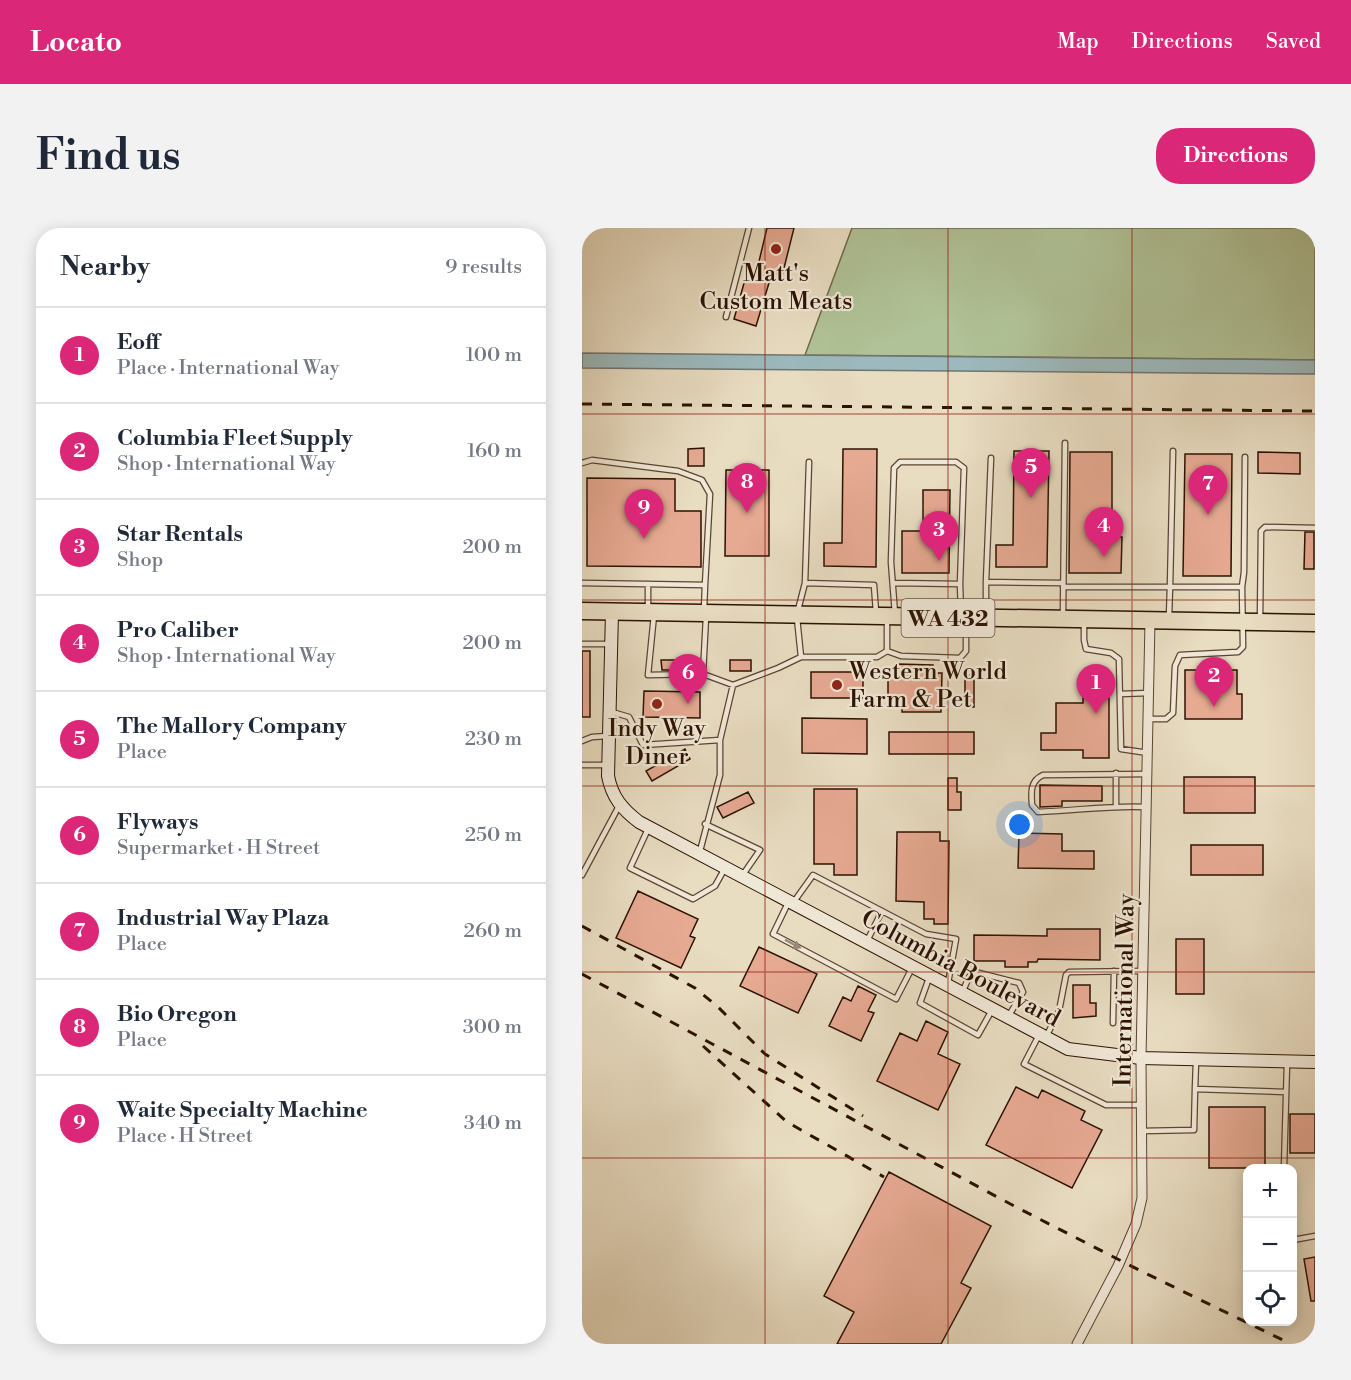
<!DOCTYPE html>
<meta charset="utf-8">
<style>
body{margin:0;font-family:"Libre Bodoni",serif;background:#f2f2f3;color:#1f2937}
.controls{position:absolute;right:18px;bottom:18px;display:grid;overflow:hidden;border-radius:12px;box-shadow:0 3px 15px #0003}
.controls button{width:54px;height:54px;display:grid;place-items:center;padding:0;border:0;border-bottom:2px solid #e0e1e3;background:#fff;color:#1f2937;font:30px sans-serif}
.you{position:absolute;left:438px;top:597px;width:21px;height:21px;margin:-15px;border:4px solid #fff;border-radius:50%;background:#1a73e8;box-shadow:0 0 0 9px #1a73e833}
.badge{display:grid;place-items:center;width:39px;height:39px;border-radius:50%;background:#db2777;color:#fff;font-size:20px;font-weight:700}
.pin{position:absolute;translate:-50% -50px;filter:drop-shadow(0 2px 3px #0008)}
.pin::after{content:'';position:absolute;top:32px;width:21px;height:18px;background:inherit;clip-path:polygon(0 0,100% 0,50% 100%)}
.list{margin:0;padding:0;list-style:none}
h2{display:flex;justify-content:space-between;align-items:center;height:78px;margin:0;padding:0 24px;font-size:26px}
h2 small{font-size:20px;font-weight:400;color:#747a83}
.list li{display:grid;grid-template-columns:39px 1fr auto;gap:18px;align-items:center;box-sizing:border-box;height:96px;padding:0 24px;border-top:2px solid #e0e1e3}
.list b{display:block;font-size:22px;white-space:nowrap}
.list p{margin:0;font-size:20px;white-space:nowrap;color:#747a83}
.list em{font-size:20px;font-style:normal;color:#747a83}
.icon{flex:none;width:33px;height:33px;fill:none;stroke:currentColor;stroke-width:2;stroke-linecap:round;stroke-linejoin:round}
.map{position:relative;flex:none;width:733px;height:1116px;overflow:hidden;border-radius:24px}
header{display:flex;align-items:center;gap:36px;box-sizing:border-box;height:84px;padding:0 30px;background:#db2777;color:#fff}
header strong{font-size:28px}
nav{display:flex;gap:33px;margin-inline-start:auto;font-size:21px}
.intro{display:flex;align-items:center;justify-content:space-between;box-sizing:border-box;height:144px;padding:0 36px}
h1{margin:0;font-size:42px}
.button{padding:15px 27px;border-radius:24px;background:#db2777;color:#fff;font-size:21px;font-weight:700}
main{display:flex;gap:36px;padding:0 36px}
aside{flex:1;background:#fff;border-radius:24px;box-shadow:0 3px 15px #0003}
.map>svg:first-child{display:block}
.green{fill:#b0c297;stroke:#6e6a4c;stroke-width:1.5}
.water{fill:#9cb9bd;stroke:#6f7672;stroke-width:1.5}
.building{fill:#e6a992;stroke:#2c1202;stroke-width:1.5}
.lines{fill:none;stroke-linecap:round;stroke-linejoin:round}
.lane-casing{stroke:#5b4432;stroke-width:7}
.street-casing{stroke:#5b4432;stroke-width:11}
.secondary-casing{stroke:#2c1202;stroke-width:14}
.highway-casing{stroke:#2c1202;stroke-width:19}
.lane{stroke:#f0e8d7;stroke-width:4.5}
.street{stroke:#f0e8d7;stroke-width:9}
.secondary{stroke:#f0e8d7;stroke-width:12}
.highway{stroke:#e8dcc1;stroke-width:16}
.rail{stroke:#2c1202;stroke-width:3;stroke-dasharray:10 10;stroke-linecap:butt}
.oneway{fill:#988877}
.grid{fill:none;stroke:#8f2418;stroke-width:1.5;stroke-opacity:0.55}
.poi-dot{fill:#8f2418;stroke:#f0e8d7;stroke-width:2}
.labels{text-anchor:middle;stroke-width:4.5;stroke-linejoin:round;paint-order:stroke}
.shield{fill:#f0e8d7;stroke:#675242;stroke-width:1.5}
.shield-label{font-size:22px;font-weight:bold;fill:#2c1202}
.poi-label{font-size:24px;fill:#2c1202;stroke:#f0e8d7}
.street-label{font-size:24px;fill:#2c1202;stroke:#f0e8d7}
</style>
<header>
<strong>Locato</strong>
<nav><a>Map</a><a>Directions</a><a>Saved</a></nav>
</header>
<div class="intro"><h1>Find us</h1><a class="button">Directions</a></div>
<main>
<aside>
<h2>Nearby<small>9 results</small></h2>
<ul class="list">
<li><span class="badge">1</span><div><b>Eoff</b><p>Place · International Way</p></div><em>100 m</em></li>
<li><span class="badge">2</span><div><b>Columbia Fleet Supply</b><p>Shop · International Way</p></div><em>160 m</em></li>
<li><span class="badge">3</span><div><b>Star Rentals</b><p>Shop</p></div><em>200 m</em></li>
<li><span class="badge">4</span><div><b>Pro Caliber</b><p>Shop · International Way</p></div><em>200 m</em></li>
<li><span class="badge">5</span><div><b>The Mallory Company</b><p>Place</p></div><em>230 m</em></li>
<li><span class="badge">6</span><div><b>Flyways</b><p>Supermarket · H Street</p></div><em>250 m</em></li>
<li><span class="badge">7</span><div><b>Industrial Way Plaza</b><p>Place</p></div><em>260 m</em></li>
<li><span class="badge">8</span><div><b>Bio Oregon</b><p>Place</p></div><em>300 m</em></li>
<li><span class="badge">9</span><div><b>Waite Specialty Machine</b><p>Place · H Street</p></div><em>340 m</em></li>
</ul>
</aside>
<div class="map">
<svg width="733" height="1116" viewBox="0 0 733 1116">
<rect width="100%" height="100%" fill="#e8dcc1"/>
<filter id="stains"><feTurbulence type="fractalNoise" baseFrequency=".00333" numOctaves="4"/><feColorMatrix values="0 0 0 0 .2 0 0 0 0 .09 0 0 0 0 .02 0 0 0 .5 -.17"/></filter>
<radialGradient id="worn" r=".72"><stop offset=".6" stop-color="#630" stop-opacity="0"/><stop offset="1" stop-color="#630" stop-opacity=".3"/></radialGradient>
<path class="green" d="M270,0H733V132L223,127Z"/>
<path class="water" d="M0,125L733,132V146L0,140Z"/>
<path class="building" d="M185,0H212L200,48L190,45L174,98L152,91L164,48L173,50Z
M122,220V238H106V221Z
M261,221H295L294,339L242,338V315H260Z
M432,223H467L465,339H414V317H431Z
M488,224H530V309H540L539,345H487Z
M676,224L718,225V246L676,245Z
M603,226H650L649,348H601Z
M144,242H187V328H143Z
M5,250L93,251V283H119V339L5,338Z
M341,262H368L367,345H320V303H341Z
M723,304H732V341H722Z
M0,423H8V489H0Z
M79,432H101V442H80Z
M148,432H169V443H148Z
M316,436L351,437L350,445H360L359,484H320V480H306V445H316Z
M603,442H655V466H660V491H603Z
M501,443H527V530H501V522H459V505H474V475H501Z
M229,444H281V470H229Z
M383,447H392V479H383Z
M62,463L118,464V490L61,489Z
M220,490L285,491V526L220,525Z
M307,504H392V526H307Z
M103,521L108,531L70,553L64,543Z
M602,549H673V585H602Z
M366,550H375V564H379V582H366Z
M458,557L520,558V573H480V578L458,579Z
M232,561H275V647H252V636H232Z
M166,564L172,575L141,590L135,579Z
M315,604H358V613H367L366,696H352V691H342V674L314,673Z
M437,605L480,606V623H512V641L436,640Z
M609,617H681V647H609Z
M56,663L116,691L108,708L113,710L99,740L34,710Z
M465,701H518V732L456,731L455,734H446V739H423V733H392V707L465,708Z
M594,711H622V766H594Z
M177,719L235,746L216,785L158,758Z
M491,757H508V775H514V788L491,790Z
M276,758L294,767L286,783L292,785L279,813L247,798L261,769L269,773Z
M344,793L366,804L356,826L378,836L356,882L295,853L318,805L335,813Z
M434,859L456,870L460,862L503,883L499,892L520,902L490,960L404,917Z
M627,879H683V940H627Z
M708,886H733V925H708Z
M307,944L409,998L379,1055L389,1060L359,1116H255L272,1084L242,1068Z
M733,1029V1073H729L722,1031Z"/>
<g class="lines">
<defs>
<path id="lane" d="M144,89L167,0
M0,235L10,232L96,243L120,252L128,266L123,357
M404,354L409,230
M0,355L123,357L122,382
M223,355L227,234
M311,355L378,356L379,385
M66,356V382
M481,359H588L591,223
M660,359L662,344L663,229
M216,382L223,355L292,357L294,384
M313,386L309,334L312,240L318,234H374L382,240L378,356
M481,386L483,215
M72,387L66,447L121,446L151,457
M404,388V354L481,355
M215,390L219,429
M678,392L679,303L683,299L733,300
M502,395V412L504,421L529,425L537,431L539,521L566,525
M0,416H27
M305,423L319,428L378,430L384,423V392
M121,446L124,389
M538,466L567,465
M30,484L47,489L61,517L138,512L151,457L196,440L219,429H295L305,423V391
M567,491H584L591,485L593,438L598,427L656,424L661,419L660,359H588L587,388
M0,513L10,509L26,508
M0,537H24
M534,578V545
M564,579C528,577 492,583 456,584L450,577C449,564 448,553 461,547L565,546
M123,596L178,622L160,648
M66,601L48,640L111,671L133,658L143,640
M118,623L138,547V512
M0,647L37,578
M206,675L191,706L314,771L330,740
M211,675L231,647L344,706L374,711L366,755
M285,713L300,683
M347,750L338,775L396,807L410,782
M380,765L387,749L393,744L437,755L441,764L426,789
M531,795L532,743
M457,807L442,836L524,877H560
M464,809L477,783L484,747L487,744L561,743
M614,834L613,861L704,864
M560,903L612,902L613,861
M702,940L705,835
M710,1010L711,1012L733,1008"/>
<path id="street" d="M495,1116L536,1038L554,996L560,970L559,830L568,393"/>
<path id="secondary" d="M30,384L26,548C30,569 40,581 57,594L486,821L559,830L733,834"/>
<path id="highway" d="M0,383L733,395"/>
</defs>
<use href="#lane" class="lane-casing"/>
<use href="#street" class="street-casing"/>
<use href="#secondary" class="secondary-casing"/>
<use href="#highway" class="highway-casing"/>
<use href="#lane" class="lane"/>
<use href="#street" class="street"/>
<use href="#secondary" class="secondary"/>
<use href="#highway" class="highway"/>
<path class="rail" d="M0,176L733,183
M0,698L113,760L136,779L183,826L281,888
M0,746L434,979L557,1042L709,1116
M121,818L205,894L302,949"/>
</g>
<defs><path id="oneway-solid" d="M-6-.8H1V-3.2L6.5 0L1 3.2V.8H-6Z" transform="scale(1.5)"/></defs>
<use class="oneway" href="#oneway-solid" transform="translate(211 716) rotate(28)"/>
<path class="grid" d="M183,0V1116M366,0V1116M550,0V1116M0,186H733M0,372H733M0,558H733M0,744H733M0,930H733"/>
<g class="poi-dot">
<circle cx="194" cy="21" r="6"/>
<circle cx="255" cy="457" r="6"/>
<circle cx="75" cy="476" r="6"/>
</g>
<g class="labels">
<rect class="shield" x="319.5" y="371" width="93" height="38" rx="4.5"/>
<g class="shield-label">
<text x="366" y="398">WA 432</text>
</g>
<g class="poi-label">
<text x="194" y="53">Matt's<tspan x="194" dy="28">Custom Meats</tspan></text>
<text x="267" y="451" text-anchor="start">Western World<tspan x="267" dy="28">Farm &amp; Pet</tspan></text>
<text x="75" y="508">Indy Way<tspan x="75" dy="28">Diner</tspan></text>
</g>
<g class="street-label">
<text transform="translate(379 740) rotate(28)" y="8">Columbia Boulevard</text>
<text transform="translate(542 762) rotate(-89)" y="8">International Way</text>
</g>
</g>
<rect width="100%" height="100%" filter="url(#stains)"/>
<rect width="100%" height="100%" fill="url(#worn)"/>
</svg>
<div class="controls">
<button>+</button>
<button>−</button>
<button><svg class="icon" aria-label="locate" viewBox="0 0 24 24"><circle cx="12" cy="12" r="6"/><path d="M12 2v4M12 18v4M2 12h4M18 12h4"/></svg></button>
</div>
<div class="you"></div>
<div class="pin badge" style="left:514px;top:486px">1</div>
<div class="pin badge" style="left:632px;top:479px">2</div>
<div class="pin badge" style="left:357px;top:333px">3</div>
<div class="pin badge" style="left:522px;top:329px">4</div>
<div class="pin badge" style="left:449px;top:270px">5</div>
<div class="pin badge" style="left:106px;top:476px">6</div>
<div class="pin badge" style="left:626px;top:287px">7</div>
<div class="pin badge" style="left:165px;top:285px">8</div>
<div class="pin badge" style="left:62px;top:311px">9</div>
</div>
</main>
